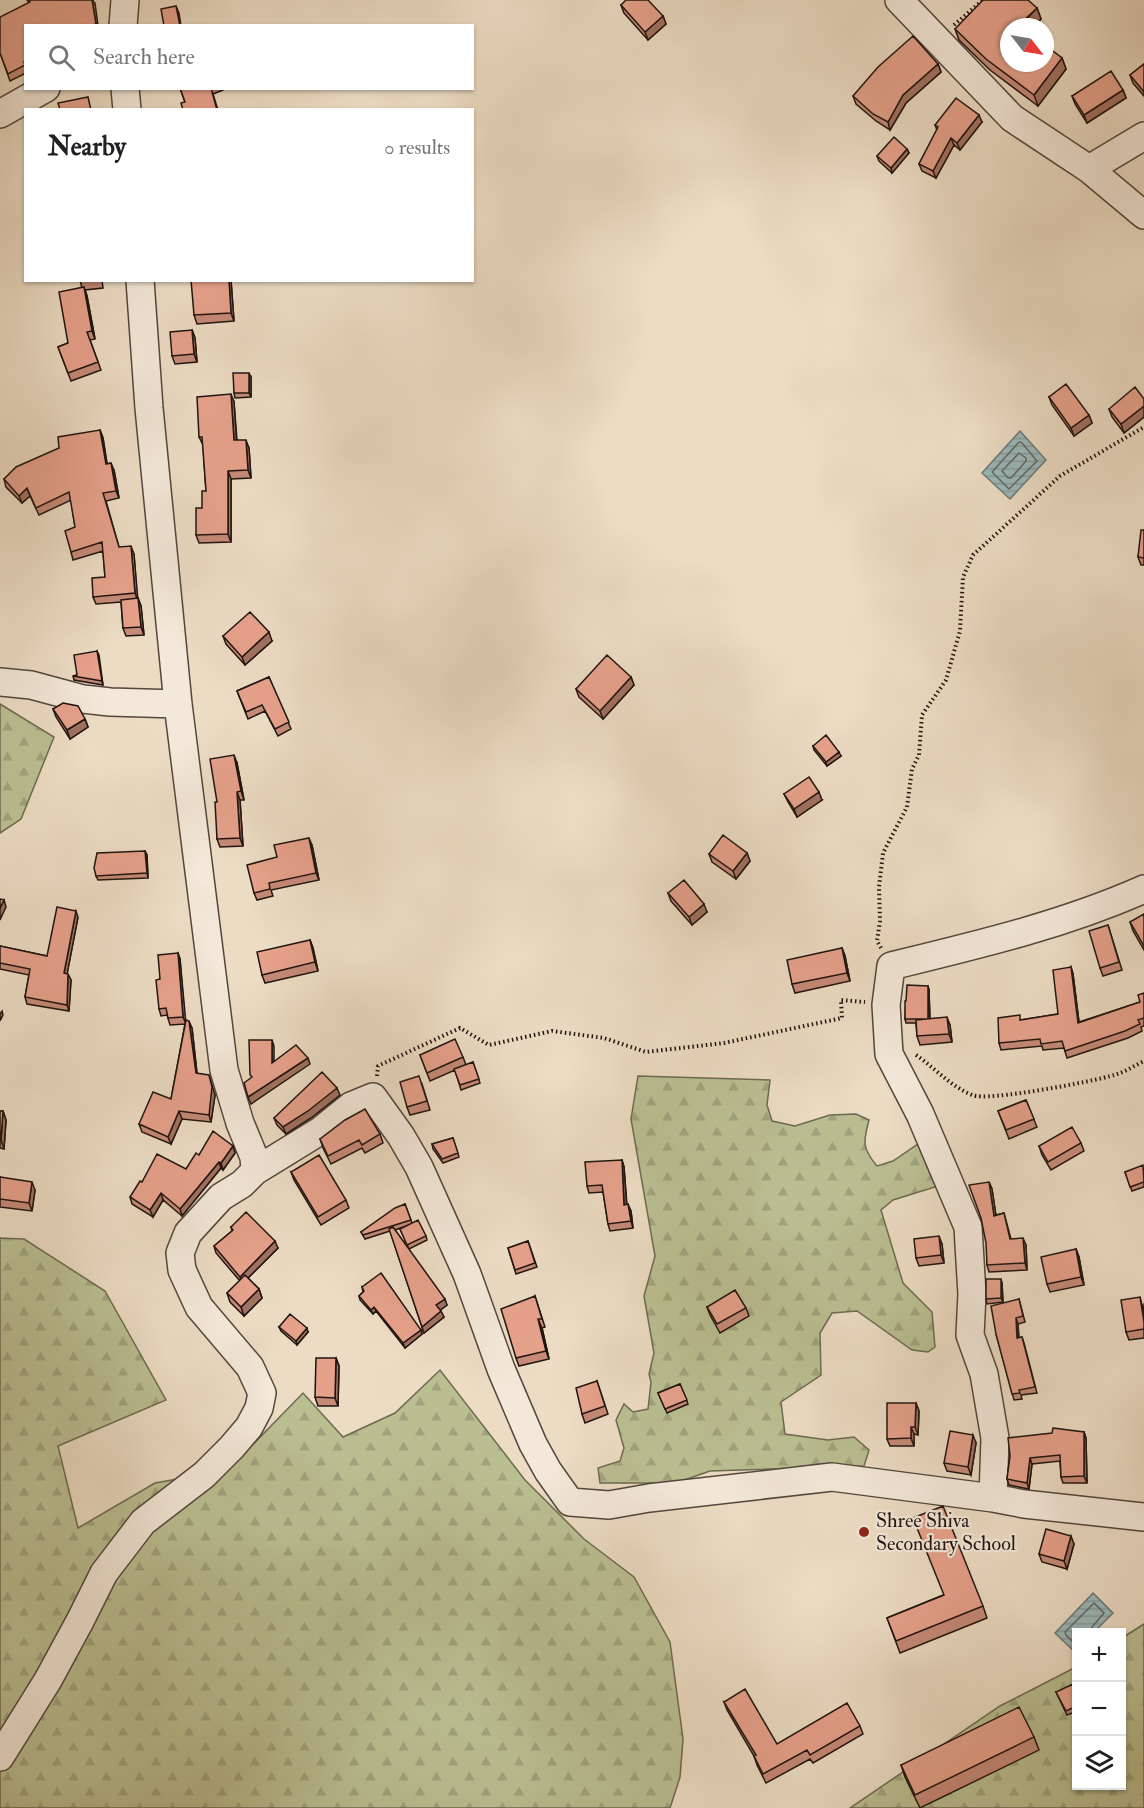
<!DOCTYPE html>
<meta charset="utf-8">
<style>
body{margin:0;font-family:"IM FELL Double Pica",serif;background:#f6f6f6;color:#202124}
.controls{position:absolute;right:18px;bottom:18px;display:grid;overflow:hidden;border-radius:0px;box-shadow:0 2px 4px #0004}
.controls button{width:54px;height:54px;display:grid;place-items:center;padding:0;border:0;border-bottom:2px solid #e0e0e0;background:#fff;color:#202124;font:30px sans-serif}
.compass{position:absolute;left:1000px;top:18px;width:54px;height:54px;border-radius:50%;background:#fff;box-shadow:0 2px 4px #0004;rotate:121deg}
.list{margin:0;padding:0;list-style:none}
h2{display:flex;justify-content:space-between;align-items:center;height:78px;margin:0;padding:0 24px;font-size:26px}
h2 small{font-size:20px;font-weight:400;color:#757577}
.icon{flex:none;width:33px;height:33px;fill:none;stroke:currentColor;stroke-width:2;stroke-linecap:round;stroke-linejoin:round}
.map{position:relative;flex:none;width:1144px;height:1808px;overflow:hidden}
.search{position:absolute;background:#fff;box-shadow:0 2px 4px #0004;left:24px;top:24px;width:450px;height:66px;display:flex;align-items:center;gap:15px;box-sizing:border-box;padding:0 21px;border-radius:0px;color:#757577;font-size:22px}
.panel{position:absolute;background:#fff;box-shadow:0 2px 4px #0004;left:24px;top:108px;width:450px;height:174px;border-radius:0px}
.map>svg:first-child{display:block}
.forest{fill:url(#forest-firs);stroke:#6d6a51;stroke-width:1.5}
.water{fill:url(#water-rules);stroke:#6a7877;stroke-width:1.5}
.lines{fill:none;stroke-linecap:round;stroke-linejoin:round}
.shore{stroke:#5e6766;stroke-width:1.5}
.minor-casing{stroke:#53463d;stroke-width:30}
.path{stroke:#201410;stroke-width:4;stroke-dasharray:1.5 3;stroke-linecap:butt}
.minor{stroke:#f3e8d9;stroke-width:27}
.wall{fill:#c68a78;stroke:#201410;stroke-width:1.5}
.shaded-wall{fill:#a17161;stroke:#201410;stroke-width:1.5}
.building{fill:#e6a18b;stroke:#201410;stroke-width:1.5}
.poi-dot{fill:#8f2418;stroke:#f3e8d9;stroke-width:2}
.labels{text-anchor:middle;stroke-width:4.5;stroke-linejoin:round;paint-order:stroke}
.poi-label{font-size:20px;fill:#201410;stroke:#f3e8d9;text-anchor:start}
</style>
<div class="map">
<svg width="1144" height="1808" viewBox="0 0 1144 1808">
<defs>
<pattern id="forest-firs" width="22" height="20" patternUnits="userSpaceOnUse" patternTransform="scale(1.5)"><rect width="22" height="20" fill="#babf92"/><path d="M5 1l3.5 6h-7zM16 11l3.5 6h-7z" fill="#a0a37d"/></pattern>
<pattern id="water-rules" width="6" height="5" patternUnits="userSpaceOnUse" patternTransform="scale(1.5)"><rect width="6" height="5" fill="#9bbabc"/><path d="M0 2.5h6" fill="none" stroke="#859fa1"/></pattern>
</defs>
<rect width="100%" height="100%" fill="#ecdcc4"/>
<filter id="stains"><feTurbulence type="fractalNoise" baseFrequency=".00333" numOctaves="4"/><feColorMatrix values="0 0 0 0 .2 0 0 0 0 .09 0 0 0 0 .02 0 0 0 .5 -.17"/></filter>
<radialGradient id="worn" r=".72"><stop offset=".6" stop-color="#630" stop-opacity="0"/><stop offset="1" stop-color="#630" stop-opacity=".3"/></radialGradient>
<path class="forest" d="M0,704L54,737L21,819L0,833Z
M638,1076L770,1080L767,1105L772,1121L795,1126L830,1115L856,1114L869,1120C863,1142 862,1148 877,1166L893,1161L918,1144C929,1152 937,1174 935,1187L893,1200L881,1210L903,1283L932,1312L935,1347L928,1352L912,1350L857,1311L832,1313L820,1333L821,1375L781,1402L785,1434L828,1440L854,1437L869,1450L864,1466L710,1471L676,1483H600L598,1468L620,1461L624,1448L616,1420L624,1404L633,1412L648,1409L651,1382L649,1374L654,1353L644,1296L655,1256L631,1119Z
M0,1238L24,1239L105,1291L166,1400L58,1446L78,1528L155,1483L228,1470L303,1393L343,1437L395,1413L440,1370L525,1480L584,1539L634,1577L670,1642L683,1739L680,1777L670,1808H0Z
M1144,1624V1808H850L1000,1706L1076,1667V1786H1122V1638Z"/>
<path class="water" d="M1020,431L1046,460L1010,499L982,473Z
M1093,1593L1113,1613L1094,1632H1076L1075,1652L1055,1633Z"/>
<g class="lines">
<path class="shore" d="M1019,442L1022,443L1037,461L1009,489L992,472Z
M1019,453L1026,458V461L1011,478H1008L1002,471Z
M1076,1645L1066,1635L1065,1632L1094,1603L1104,1613L1092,1627L1090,1632"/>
<defs>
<path id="minor" d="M899,0L1012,118L1089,169L1144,215
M123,26L125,0
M125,88L127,110
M0,114L46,88
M1089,169L1144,136
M0,682L31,685L83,699L110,702L178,704
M255,1171L320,1131L351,1106L373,1097L401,1136L419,1167L467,1274L501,1369L533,1444L548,1471L570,1502L609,1505L649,1498L832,1477L993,1498L1024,1504L1144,1517
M993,1498L995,1438L984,1374L970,1335L972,1294L968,1227L920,1114L889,1054L886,1005L891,966C977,945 1063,925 1144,889
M0,1757L48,1680L80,1621L104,1573L143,1522L204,1475L232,1447L249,1427L259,1408L262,1393L250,1367L199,1307L182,1270L180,1253L188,1233L221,1197L242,1184L255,1171L254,1157L240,1123L224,1070L178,704L149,408L140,280"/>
</defs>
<use href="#minor" class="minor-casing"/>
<path class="path" d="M954,25L983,0
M881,948L877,941L880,921L879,887L883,853L907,807L912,769L919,755L922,715L946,680L960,631L963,577L973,555L1060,476L1144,427
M916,1055C935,1068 950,1086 972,1095C987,1102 1095,1081 1114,1075C1125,1072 1134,1066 1144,1061
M377,1076L378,1066L460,1028L489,1045L552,1031L604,1038L646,1052L724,1043L842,1018L841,1000L865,1002"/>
<use href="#minor" class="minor"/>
</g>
<path class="wall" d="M27,0H93L98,26H26V73L10,81L0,53L29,3Z
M621,5L663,16L666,24L648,40L624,13Z
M1037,8L1041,19L1033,27H1009L1062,58L1066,69L1038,106L990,70L959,40L955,29Z
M938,64L941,72L906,103L890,130L876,121L856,104L853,96Z
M1144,64V96L1133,83L1130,75Z
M180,88H222L223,90L213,94L218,110H183L185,102Z
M1123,90L1126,98L1087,123L1075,104L1072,96Z
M982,122L960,150L954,145L936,178L922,171L919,164L937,130L935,125Z
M907,149L909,153L892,173L879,161L877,156Z
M80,280H102L103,288L85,290L87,296L95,339L90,340L101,370L71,381L58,347L68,343L82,288Z
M231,280L234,321L197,324L194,315Z
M192,330L195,338L197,362L175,364L172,356Z
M251,377V397L235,398L234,393Z
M1049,397L1089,415L1092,423L1074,436L1052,405Z
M1144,399V417L1124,433L1112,417L1109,409Z
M234,402L237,440L249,448L251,478L231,479V542L199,543L196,535L206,491L203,445L199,437Z
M100,430L103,438L107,463L114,470L119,498L106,501L119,547L134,554L137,598H138L141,606L144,635L126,636L123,628L121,602L96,604L93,597L105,577L103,551L73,560L71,552L75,527L71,500L39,515L30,496L22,503L6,487L4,479Z
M1144,530V565H1141L1138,557Z
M223,636L272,641L245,665L226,644Z
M97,651L103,685L74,680L73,676L77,675Z
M269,677L291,729L278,736L265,711L248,719L237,691Z
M631,677L634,685L603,719L579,697L576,689Z
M53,709L85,719L88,727L70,739L56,717Z
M813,746L841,756L827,766L814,750Z
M237,763L244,800H240L243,846L220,847L217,839V802Z
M784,794L822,800L797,817L788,802Z
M312,845L319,880L271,890L273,896L257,900L254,893L277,857Z
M145,851L147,855L148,878L98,880L96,876Z
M747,853L750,861L736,879L712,862L709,854Z
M668,893L707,912L692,925L671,901Z
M1144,914V950L1133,931L1130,922Z
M78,917L67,973L71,980L69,1011L27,1004L25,997L29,975L0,969V946L47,956Z
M1108,925L1122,970L1103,976L1100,968Z
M310,940L313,948L318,971L265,983L262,975Z
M842,948L845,956L850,981L795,993L792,984Z
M178,953L180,959L185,1022L192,1028L197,1074L215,1095L211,1122L182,1119L171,1144L142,1132L139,1124L171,1099L185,1024L170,1025L167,1015L161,1016L159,1009L160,979Z
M1071,967L1073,974L1079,1022L1140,1002L1144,993V1026L1141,1027L1142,1031L1128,1038L1067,1058L1064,1048L1043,1050L1042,1046L1001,1050L999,1043L1021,1020L1058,1014Z
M928,986L929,990L930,1019L950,1025L952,1042L920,1045L917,1036L916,1023H906L905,1019L906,1001Z
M420,1055L463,1057L466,1065L473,1062L480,1083L461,1090L455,1070L430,1081Z
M422,1084L430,1110L410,1115L407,1107Z
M340,1095L311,1118L286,1134L277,1125L274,1118Z
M1026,1100L1037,1127L1009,1139L998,1111Z
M0,1111H3L6,1120L4,1149L0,1148Z
M380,1134L383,1143L365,1153L362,1148L331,1164L323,1148L320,1139Z
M453,1138L459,1157L443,1163L433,1149L432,1144Z
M1081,1143L1084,1151L1051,1170L1042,1155L1039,1146Z
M233,1146L235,1153L223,1170L221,1168L182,1216L163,1200L153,1217L132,1204L130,1197L142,1182L186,1169L199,1155Z
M622,1160L624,1167L627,1205L631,1211L633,1228L610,1231L608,1224L603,1192L589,1193L587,1186Z
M1144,1168V1187L1132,1191L1125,1172Z
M291,1172L346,1200L349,1208L321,1225L294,1180Z
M0,1177L35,1190L32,1211L0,1207Z
M989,1182L992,1189L996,1215L1004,1213L1011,1239L1026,1245L1027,1270L989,1272L987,1265Z
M405,1204L412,1223L426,1236L427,1240L409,1249L400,1229L409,1225L395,1230L447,1305L440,1310L444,1317L424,1333L390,1231L365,1239L361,1232Z
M231,1227L278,1248L248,1278L259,1289L262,1298L244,1316L230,1302L227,1293L240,1281L216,1253L214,1246L232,1231Z
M528,1241L537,1267L516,1274L508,1248Z
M942,1244L944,1263L919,1266L916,1258Z
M1076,1249L1079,1257L1084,1285L1050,1292L1047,1284Z
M1002,1283L1003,1302L987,1304L986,1299Z
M362,1287L421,1330L422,1334L405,1348L376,1311L373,1314L360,1300L359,1296L363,1292Z
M535,1296L545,1327L542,1328L549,1359L519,1366L516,1358Z
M1019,1299L1025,1322L1018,1324L1019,1338L1022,1337L1024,1343L1037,1393L1021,1395L1022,1399L1014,1400L996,1334Z
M1143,1305L1144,1313V1338L1129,1340L1126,1332Z
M707,1307L746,1308L749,1316L720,1333L710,1315Z
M279,1327L308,1332L297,1345L281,1331Z
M336,1358L339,1366L338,1406H318L315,1397Z
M597,1381L608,1414L585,1423L582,1414Z
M680,1384L688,1404L667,1413L658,1393Z
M916,1403L919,1411L918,1435L914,1434V1446H890L887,1439Z
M1084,1432L1086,1438L1087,1483H1063L1061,1477L1060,1461L1032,1464L1029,1489L1009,1485L1007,1479L1010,1456Z
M976,1443L971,1475L947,1471L944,1463Z
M1074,1544L1067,1569L1042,1562L1039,1554Z
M943,1595L983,1606L987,1618L900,1653L887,1618Z
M1077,1691V1711L1067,1715L1056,1692Z
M724,1702L777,1744L860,1726L863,1734L813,1763L810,1759L766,1783L757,1765L754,1756L727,1710Z
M1034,1737L1039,1750L920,1808L905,1777L901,1765Z"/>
<path class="shaded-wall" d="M92,0L95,3L98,26L96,24Z
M176,6L179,13L181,26H180Z
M1037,8L1041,19L1033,27H1019Z
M663,16L666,24L648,40L645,32Z
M1062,58L1066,69L1038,106L1034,95Z
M938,64L941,72L906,103L890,130L888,122L903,95Z
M1123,90L1126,98L1087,123L1084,115Z
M979,115L982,122L960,150L957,143Z
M951,138L954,145L936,178L933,171Z
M907,149L909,153L892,173L891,168Z
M229,280H231L234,321L231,313Z
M84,287L87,296L95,339L92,331Z
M192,330L195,338L197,362L194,354Z
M249,373L251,377V397L249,393Z
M231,394L234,402L237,448L234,440Z
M1144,406V417L1124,433L1121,424Z
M1089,415L1092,423L1074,436L1071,428Z
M100,430L103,438L108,471L106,464Z
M246,440L249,448L251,478L248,470Z
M111,463L114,470L119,498L116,491Z
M228,471L231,479V542L228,534Z
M27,488L30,496L22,503L19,496Z
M131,546L134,554L138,601L135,593Z
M138,598L141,606L144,635L141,627Z
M269,632L272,641L245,665L242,657Z
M97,651L99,655L103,685L102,681Z
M631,677L634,685L603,719L600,711Z
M85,719L88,727L70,739L67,730Z
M839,752L841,756L827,766L826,762Z
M234,755L237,763L244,800L241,791Z
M237,792L240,800L243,846L240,838Z
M819,792L822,800L797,817L794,809Z
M309,838L312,845L319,880L316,873Z
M145,851L147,855L148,878L147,873Z
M747,853L750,861L736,879L733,871Z
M4,900L6,907L0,920V908Z
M704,904L707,912L692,925L689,917Z
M76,911L78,917L66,980L64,973Z
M310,940L313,948L318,971L315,962Z
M842,948L845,956L850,981L847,973Z
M178,953L180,959L186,1024L183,1017Z
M1071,967L1073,974L1080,1030L1078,1023Z
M68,974L71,980L69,1011L67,1005Z
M928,986L929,990L930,1023L928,1019Z
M2,1011L3,1015L0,1021V1014Z
M947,1017L950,1025L952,1042L949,1034Z
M189,1021L192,1028L198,1081L196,1073Z
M272,1040L274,1046V1069L272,1063Z
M308,1058L310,1064L251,1104L248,1097Z
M209,1075L215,1095L211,1122L209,1115Z
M337,1088L340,1095L311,1118L286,1134L283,1127Z
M3,1111L6,1120L4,1149L1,1140Z
M179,1111L182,1119L171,1144L168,1137Z
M233,1146L235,1153L223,1170L221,1163Z
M622,1160L624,1167L627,1212L624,1205Z
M219,1162L221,1168L182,1216L180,1209Z
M32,1182L35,1190L32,1211L29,1203Z
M989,1182L992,1189L997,1223L994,1216Z
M161,1193L163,1200L153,1217L150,1210Z
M628,1204L631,1211L633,1228L631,1221Z
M939,1236L942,1244L944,1263L941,1255Z
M1023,1238L1026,1245L1027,1270L1025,1263Z
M275,1241L278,1248L242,1284L240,1277Z
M1076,1249L1079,1257L1084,1285L1081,1277Z
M1001,1279L1002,1283L1003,1302L1001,1298Z
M259,1289L262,1298L244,1316L241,1307Z
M1140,1297L1144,1313V1322Z
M445,1299L447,1305L439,1311L436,1305Z
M374,1307L376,1311L373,1314L371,1310Z
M441,1311L444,1317L424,1333L422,1327Z
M1016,1318L1018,1324L1019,1344L1017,1338Z
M538,1319L542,1328L549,1359L546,1351Z
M307,1328L308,1332L297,1345L296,1341Z
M421,1330L422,1334L405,1348L403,1343Z
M336,1358L339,1366L338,1406L335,1398Z
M916,1403L919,1411L918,1435L915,1427Z
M911,1427L914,1434V1446L911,1438Z
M1084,1432L1086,1438L1087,1483L1084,1476Z
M973,1435L976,1443L971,1475L968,1467Z
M1030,1458L1032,1464L1029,1489L1027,1483Z
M1071,1536L1074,1544L1067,1569L1064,1561Z"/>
<path class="building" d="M29,0H92L96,24L89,26H26V61L24,62L25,65L8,74L0,53V17L30,2Z
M626,0H648L663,16L645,32L621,5Z
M983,0H1028L1037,8L1018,26L1019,27H1009V63H1045V45L1062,58L1034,95L986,59L955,29Z
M176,6L180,26H164L161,9Z
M913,36L938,64L903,95L888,122L873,114L853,96L878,67Z
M1144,64V92L1130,75Z
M1111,71L1123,90L1084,115L1072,96Z
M180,88H211L217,110H183L181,103L185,102Z
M88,97L91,110H60L58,103Z
M956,98L979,115L957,143L951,138L933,171L919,164L938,127L935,125Z
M894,137L907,149L891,168L877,156Z
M191,280H229L231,313L194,315Z
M84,287L92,331L87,332L98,362L68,373L58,347L68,343L59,292Z
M192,330L194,354L172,356L170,332Z
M233,373H249V393H234Z
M1066,384L1089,415L1071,428L1049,397Z
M1135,387L1144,399V406L1121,424L1109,409Z
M231,394L234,440H246L248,470L228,471V534L196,535V508H202V491H206L202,437H199L197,397Z
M100,430L106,464L111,463L116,491L103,493L119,547L131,546L135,593L93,597L92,578L105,577L102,542L71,552L65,531L75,527L69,492L36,508L27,488L19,496L4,479L16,467L59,448L58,437Z
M1141,530H1144V558L1138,557Z
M138,598L141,627L123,628L121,600Z
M250,612L269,632L242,657L223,636Z
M97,651L102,681L73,676L77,675L74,655Z
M607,655L631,677L600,711L576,689Z
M269,677L289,722L275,729L262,705L246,712L237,691Z
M63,703L78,706L85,719L67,730L53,709Z
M826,735L839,752L826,762L813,746Z
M234,755L241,791L237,792L240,838L217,839L215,802H217L210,759Z
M809,777L819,792L794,809L784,794Z
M723,835L747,853L733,871L709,854Z
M309,838L316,873L269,883L270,889L254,893L247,865L277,857L274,845Z
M145,851L147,873L96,876L94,868L97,853Z
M684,880L704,904L689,917L668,893Z
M0,899L4,900L0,908Z
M57,907L76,911L64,973L68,974L67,1005L25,997L30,969L0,963V946L47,956Z
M1144,914V946L1130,922Z
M1108,925L1119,962L1100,968L1089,931Z
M310,940L315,962L262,975L257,952Z
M842,948L847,973L792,984L787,960Z
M178,953L183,1017L168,1018L166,1008L159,1009L156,980L160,979L158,955Z
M1071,967L1078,1023L1140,1002L1138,995L1144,993V1018L1138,1020L1140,1024L1125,1031L1065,1051L1062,1041L1041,1044L1040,1039L999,1043L998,1018L1020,1015V1020L1058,1014L1053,970Z
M907,985L928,986V1019H905V1001H906Z
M947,1017L949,1034L917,1036L916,1020Z
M186,1020L189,1021L196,1073L209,1075L212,1087L209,1115L179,1111L168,1137L139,1124L153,1092L171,1099Z
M455,1039L463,1057L427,1073L420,1055Z
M249,1040H272V1063L296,1045L308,1058L248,1097L244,1083L252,1077L250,1075Z
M473,1062L479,1079L460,1085L454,1069Z
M322,1072L337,1088L308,1111L283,1127L274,1118Z
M419,1076L427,1101L407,1107L400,1082Z
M1026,1100L1034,1119L1006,1130L998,1111Z
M365,1109L380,1134L362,1145L359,1140L328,1156L320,1139L345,1120Z
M0,1111H3L1,1140H0Z
M1072,1127L1081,1143L1048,1162L1039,1146Z
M213,1131L233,1146L221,1163L219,1162L180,1209L161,1193L150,1210L130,1197L140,1181L142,1182L157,1154L186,1169L196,1153L199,1155Z
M453,1138L458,1153L442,1159L432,1144Z
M319,1155L346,1200L318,1217L291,1172Z
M622,1160L624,1205L628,1204L631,1221L608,1224L602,1185L587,1186L585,1162Z
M1143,1165L1144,1182L1130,1187L1125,1172Z
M0,1177L32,1182L29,1203L0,1199Z
M989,1182L994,1216L1004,1213L1010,1239L1023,1238L1025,1263L987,1265L986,1243L981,1218L969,1185Z
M405,1204L411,1220L363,1235L361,1232L395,1208Z
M246,1212L275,1241L240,1277L214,1246L233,1230L231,1227Z
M418,1220L426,1236L407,1245L400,1229Z
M393,1227L445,1299L436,1305L441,1311L422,1327L389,1229Z
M939,1236L941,1255L916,1258L914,1239Z
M528,1241L535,1263L515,1270L508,1248Z
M1076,1249L1081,1277L1047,1284L1041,1257Z
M381,1273L421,1330L403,1343L374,1307L371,1310L359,1296L364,1291L362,1287Z
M245,1275L259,1289L241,1307L227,1293Z
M986,1279H1001V1298L986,1299Z
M735,1290L746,1308L717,1324L707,1307Z
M535,1296L542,1319H538L546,1351L516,1358L501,1309Z
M1140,1297L1144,1322V1329L1126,1332L1121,1300Z
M1019,1299L1023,1316L1016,1318L1017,1338L1022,1337L1035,1387L1019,1390L1020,1393L1012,1394L996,1334L991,1306Z
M290,1314L307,1328L296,1341L279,1327Z
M316,1358H336L335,1398L315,1397Z
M597,1381L605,1406L582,1414L576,1388Z
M680,1384L687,1400L665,1409L658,1393Z
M887,1403H916L915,1427H911V1438L887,1439Z
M1053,1428L1084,1432V1476L1061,1477L1060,1455L1030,1458L1027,1483L1007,1479L1010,1456L1008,1438L1052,1433Z
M950,1431L973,1435L968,1467L944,1463Z
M943,1506L983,1606L896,1641L887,1618L944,1595L913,1518Z
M1046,1529L1071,1536L1064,1561L1039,1554Z
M1073,1684L1077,1691V1706L1066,1711L1056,1692Z
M745,1689L777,1744L847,1703L860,1726L810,1755L807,1750L763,1774L754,1756L756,1755L724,1702Z
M1019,1707L1034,1737L915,1795L901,1765Z"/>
<circle class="poi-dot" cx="864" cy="1532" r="6"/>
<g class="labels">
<g class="poi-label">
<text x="876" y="1527">Shree Shiva<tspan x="876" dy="23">Secondary School</tspan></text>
</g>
</g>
<rect width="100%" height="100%" filter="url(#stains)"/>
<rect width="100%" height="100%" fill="url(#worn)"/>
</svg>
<div class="controls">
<button>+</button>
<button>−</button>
<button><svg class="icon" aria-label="layers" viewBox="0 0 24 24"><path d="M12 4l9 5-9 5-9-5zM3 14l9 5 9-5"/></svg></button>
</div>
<svg class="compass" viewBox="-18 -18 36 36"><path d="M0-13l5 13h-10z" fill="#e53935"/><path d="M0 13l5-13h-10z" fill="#757577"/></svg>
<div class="search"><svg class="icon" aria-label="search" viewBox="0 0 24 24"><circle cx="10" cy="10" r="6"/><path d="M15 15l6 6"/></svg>Search here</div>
<section class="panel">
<h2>Nearby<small>0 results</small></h2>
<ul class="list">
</ul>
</section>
</div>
